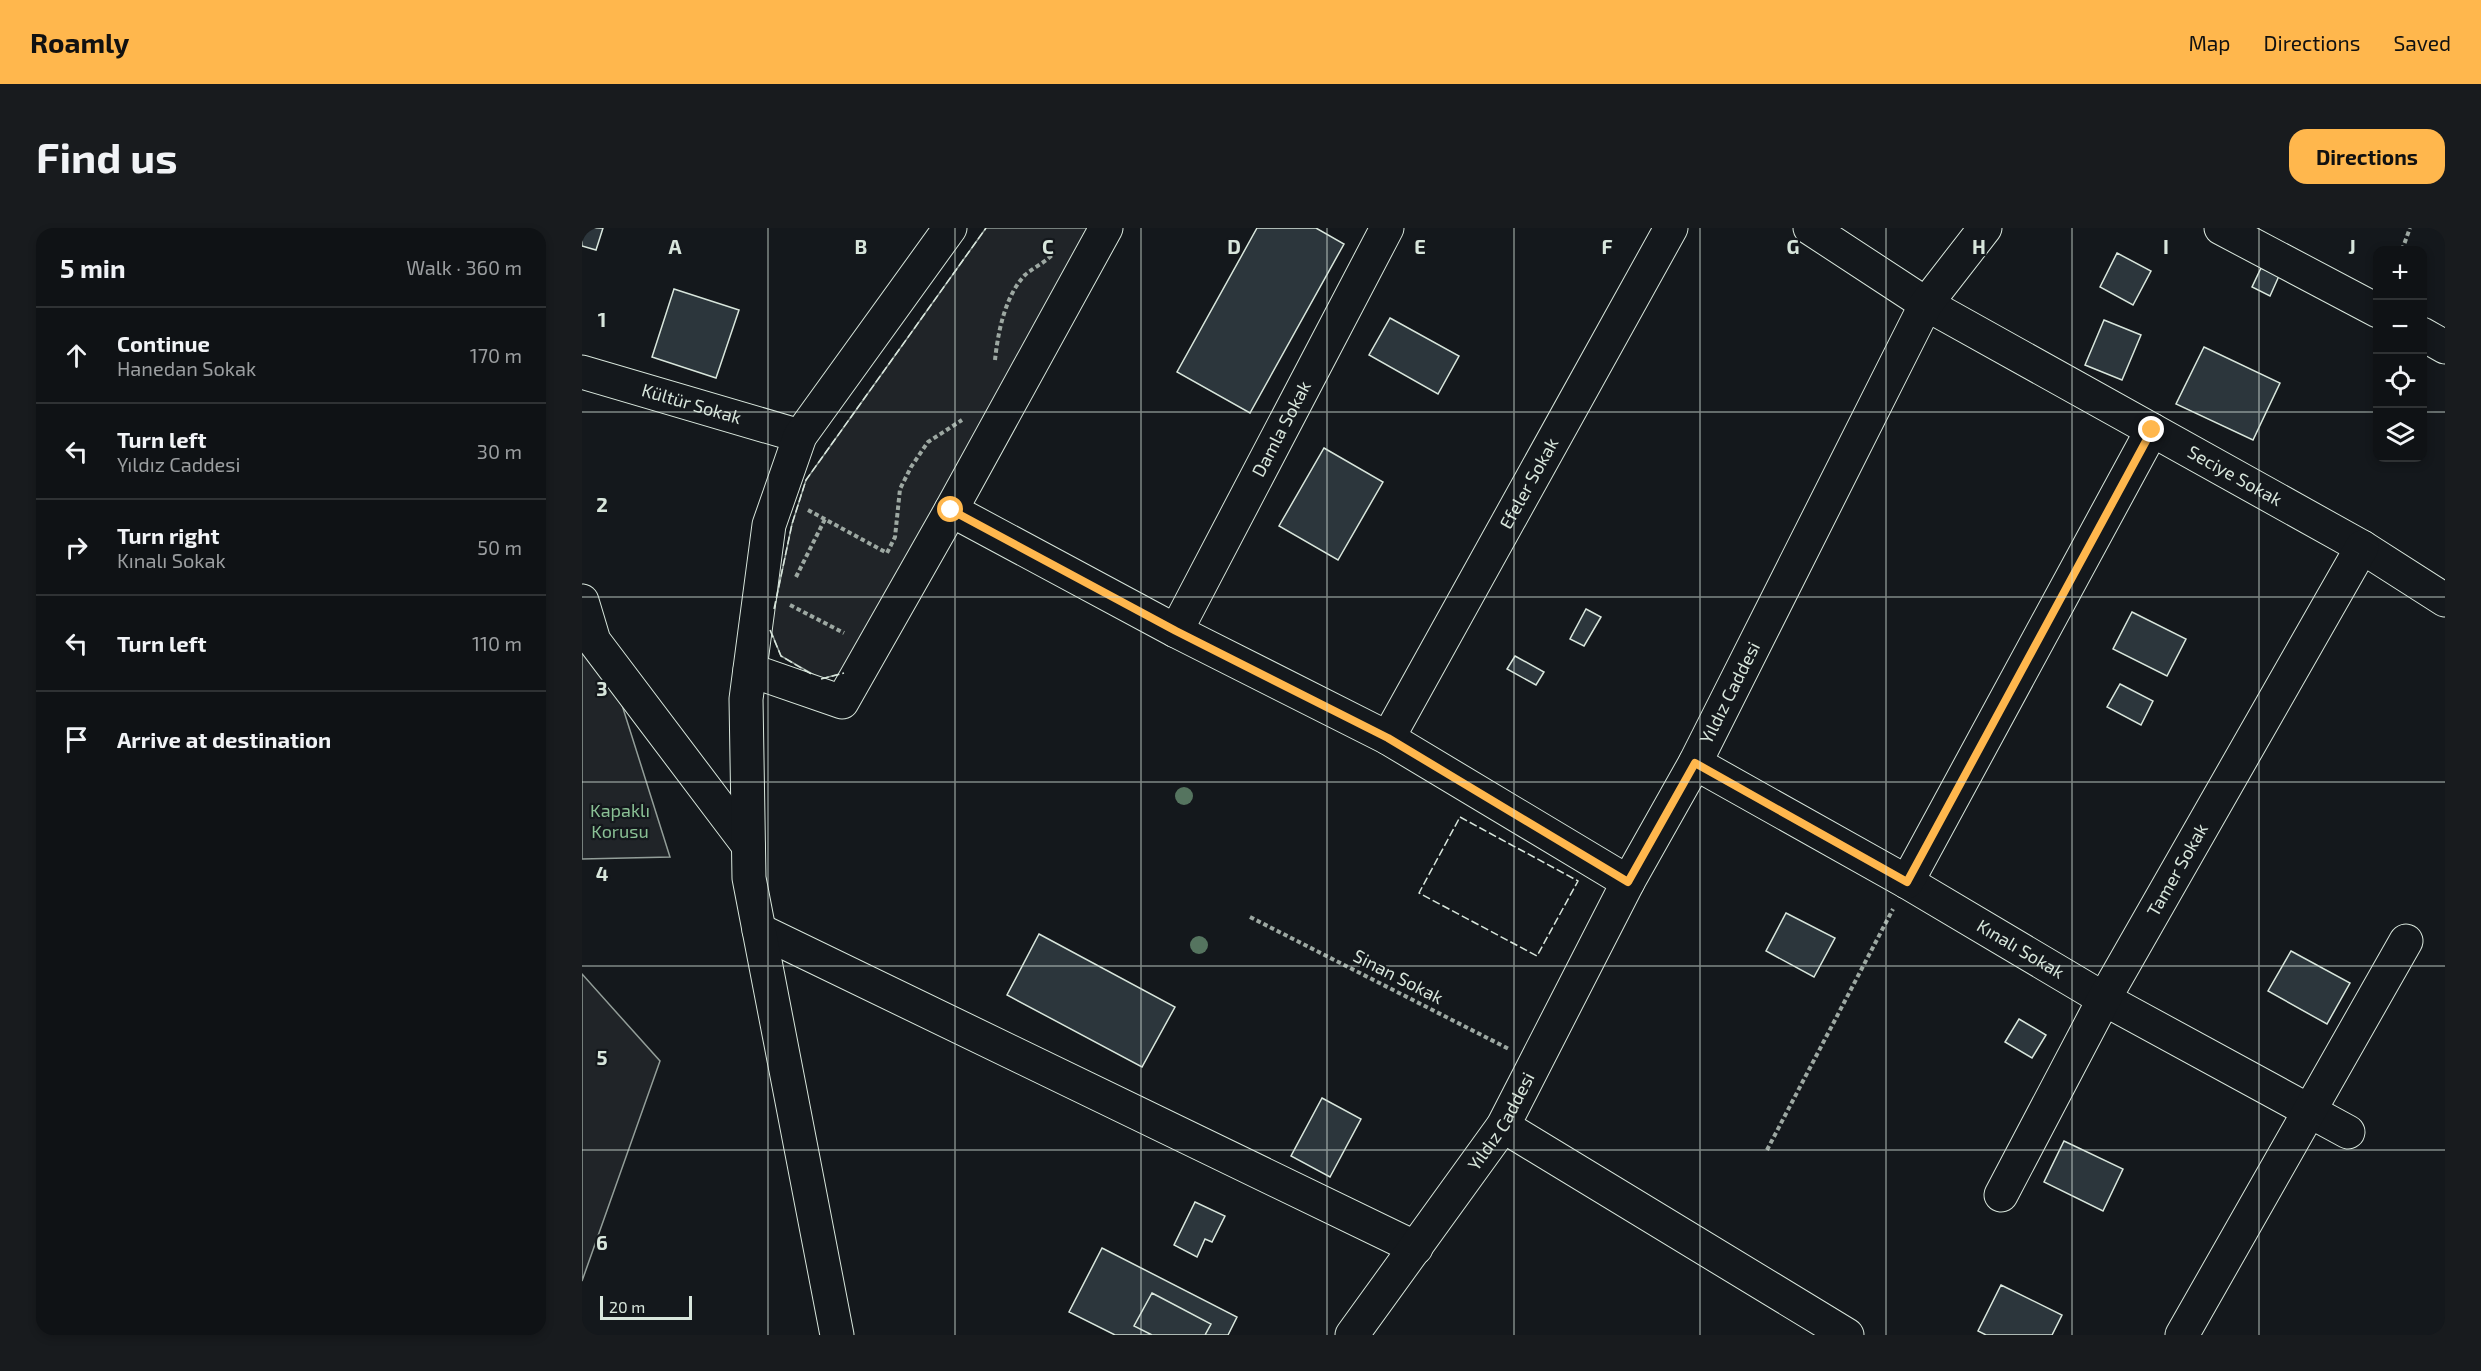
<!DOCTYPE html>
<meta charset="utf-8">
<style>
body{margin:0;font-family:"Exo 2",sans-serif;background:#181b1e;color:#f1f3f6}
.controls{position:absolute;right:18px;top:18px;display:grid;overflow:hidden;border-radius:12px;box-shadow:0 3px 9px #0003}
.controls button{width:54px;height:54px;display:grid;place-items:center;padding:0;border:0;border-bottom:2px solid #2f3234;background:#0f1215;color:#f1f3f6;font:30px sans-serif}
.scale{position:absolute;left:18px;bottom:15px;width:92px;box-sizing:border-box;padding-left:6px;border:3px solid #d8e6dc;border-top:0;font-size:16px;line-height:21px;white-space:nowrap;color:#d8e6dc;-webkit-text-stroke:4px #14181c;paint-order:stroke}
.stop{position:absolute;width:18px;height:18px;margin:-14px;border:4px solid #ffb74d;border-radius:50%;background:#fff}
.stop.end{background:#ffb74d;border-color:#fff;box-shadow:0 2px 6px #0008}
.list{margin:0;padding:0;list-style:none}
h2{display:flex;justify-content:space-between;align-items:center;height:78px;margin:0;padding:0 24px;font-size:26px}
h2 small{font-size:20px;font-weight:400;color:#9b9ea0}
.list li{display:grid;grid-template-columns:39px 1fr auto;gap:18px;align-items:center;box-sizing:border-box;height:96px;padding:0 24px;border-top:2px solid #2f3234}
.list b{display:block;font-size:22px;white-space:nowrap}
.list p{margin:0;font-size:20px;white-space:nowrap;color:#9b9ea0}
.list em{font-size:20px;font-style:normal;color:#9b9ea0}
.icon{flex:none;width:33px;height:33px;fill:none;stroke:currentColor;stroke-width:2;stroke-linecap:round;stroke-linejoin:round}
.map{position:relative;flex:none;width:1863px;height:1107px;overflow:hidden;border-radius:18px}
header{display:flex;align-items:center;gap:36px;box-sizing:border-box;height:84px;padding:0 30px;background:#ffb74d;color:#111}
header strong{font-size:28px}
nav{display:flex;gap:33px;margin-inline-start:auto;font-size:21px}
.intro{display:flex;align-items:center;justify-content:space-between;box-sizing:border-box;height:144px;padding:0 36px}
h1{margin:0;font-size:42px}
.button{padding:15px 27px;border-radius:18px;background:#ffb74d;color:#111;font-size:21px;font-weight:700}
main{display:flex;gap:36px;padding:0 36px}
aside{flex:1;background:#0f1215;border-radius:18px;box-shadow:0 3px 9px #0003}
.map>svg:first-child{display:block}
.green{fill:#202428;stroke:#939e99;stroke-width:1.5}
.building{fill:#2c363c;stroke:#d8e6dc;stroke-width:1.5}
.lines{fill:none;stroke-linecap:round;stroke-linejoin:round}
.minor-casing{stroke:#d8e6dc;stroke-width:35}
.path{stroke:#9da8a2;stroke-width:4;stroke-dasharray:4.5 3;stroke-linecap:butt}
.minor{stroke:#14181c;stroke-width:33}
.fence{stroke:#d8e6dc;stroke-width:1.5;stroke-dasharray:8 3;stroke-linecap:butt}
.tree{fill:#55745f}
.route{stroke:#ffb74d;stroke-width:8}
.grid{fill:none;stroke:#d8e6dc;stroke-width:1.5;stroke-opacity:0.55}
.labels{text-anchor:middle;stroke-width:4.5;stroke-linejoin:round;paint-order:stroke}
.street-label{font-size:18px;fill:#d8e6dc;stroke:#14181c}
.park-label{font-size:18px;fill:#8ac095;stroke:#14181c}
.grid-label{font-size:20px;text-anchor:middle;font-weight:bold;fill:#d8e6dc;stroke:#14181c;stroke-width:4.5;stroke-linejoin:round;paint-order:stroke}
</style>
<header>
<strong>Roamly</strong>
<nav><a>Map</a><a>Directions</a><a>Saved</a></nav>
</header>
<div class="intro"><h1>Find us</h1><a class="button">Directions</a></div>
<main>
<aside>
<h2>5 min<small>Walk · 360 m</small></h2>
<ul class="list">
<li><svg class="icon" aria-label="ahead" viewBox="0 0 24 24"><path d="M12 20V5M6 11l6-6 6 6"/></svg><div><b>Continue</b><p>Hanedan Sokak</p></div><em>170 m</em></li>
<li><svg class="icon" aria-label="left" viewBox="0 0 24 24"><path d="M17 20v-9H6M10 6l-5 5 5 5"/></svg><div><b>Turn left</b><p>Yıldız Caddesi</p></div><em>30 m</em></li>
<li><svg class="icon" aria-label="right" viewBox="0 0 24 24"><path d="M7 20v-9h11M14 6l5 5-5 5"/></svg><div><b>Turn right</b><p>Kınalı Sokak</p></div><em>50 m</em></li>
<li><svg class="icon" aria-label="left" viewBox="0 0 24 24"><path d="M17 20v-9H6M10 6l-5 5 5 5"/></svg><div><b>Turn left</b></div><em>110 m</em></li>
<li><svg class="icon" aria-label="arrive" viewBox="0 0 24 24"><path d="M6 21V4h12l-3 4 3 4H6"/></svg><div><b>Arrive at destination</b></div></li>
</ul>
</aside>
<div class="map">
<svg width="1863" height="1107" viewBox="0 0 1863 1107">
<rect width="100%" height="100%" fill="#14181c"/>
<path class="green" d="M404,0H510L265,444L239,451L199,428L188,401L210,296L224,252Z
M0,418L40,477L88,629L0,631Z
M0,746L78,833L0,1053Z"/>
<path class="building" d="M0,0H21L14,22L0,18Z
M675,0H734L762,16L668,185L595,144Z
M1535,25L1569,43L1551,77L1518,59Z
M1679,40L1697,48L1688,68L1670,59Z
M92,61L157,82L134,150L70,129Z
M808,90L877,128L856,166L787,127Z
M1522,92L1559,107L1540,152L1503,137Z
M1622,119L1698,155L1671,212L1594,176Z
M742,220L801,254L756,332L697,298Z
M1004,381L1019,389L1002,418L988,411Z
M1550,384L1604,411L1585,448L1531,421Z
M933,428L962,444L954,457L925,441Z
M1538,456L1571,473L1559,497L1525,479Z
M1204,685L1253,710L1232,749L1184,723Z
M457,706L593,779L560,839L425,767Z
M1709,723L1768,755L1745,796L1686,763Z
M1437,791L1464,807L1450,830L1423,814Z
M740,870L779,891L748,949L709,928Z
M1482,913L1541,941L1521,983L1462,954Z
M613,974L643,988L630,1014L623,1011L615,1029L592,1017Z
M520,1020L655,1089L646,1107H623L629,1096L570,1065L552,1098L570,1107H533L487,1084Z
M1419,1057L1480,1087L1470,1107H1404L1396,1103Z
M570,1065L629,1096L623,1107H570L552,1098Z"/>
<g class="lines">
<defs>
<g id="minor">
<path id="s1" d="M1228,0L1344,76L1780,319L1863,372"/>
<path d="M1639,0L1796,83"/>
<path d="M1840,106L1863,119"/>
<path id="s2" d="M0,144L218,208"/>
<path d="M369,282L594,403L806,510L1046,654"/>
<path d="M0,373L12,413L166,617"/>
<path id="s3" d="M594,403L805,0"/>
<path d="M168,442L260,474L369,282L524,0"/>
<path id="s4" d="M806,510L1089,0"/>
<path id="s5" d="M1113,535L1325,654L1522,771L1766,904"/>
<path d="M1325,654L1570,202"/>
<path d="M177,702L834,1020"/>
<path d="M921,898L1265,1107"/>
<path id="s6" d="M1419,967L1522,771L1780,319"/>
<path d="M255,1107L167,650L164,471L187,297L218,208L368,0"/>
<path id="s7" d="M770,1107L921,898L1046,654L1113,535L1344,76L1403,0"/>
<path d="M1600,1107L1824,713"/>
</g>
</defs>
<use href="#minor" class="minor-casing"/>
<path class="path" d="M1820,22L1828,0
M413,132C416,104 423,68 443,47C451,40 462,35 470,27
M226,282L305,325L313,309L318,261L329,239L346,214L380,192
M214,349L243,291
M208,377L262,405
M668,689L927,821
M1185,922L1311,681"/>
<use href="#minor" class="minor"/>
<path class="fence" d="M192,381L210,296L224,252L404,0
M188,402L199,428L231,447
M239,451L262,445
M878,589L996,653L955,728L837,665Z"/>
</g>
<g class="tree">
<circle cx="602" cy="568" r="9"/>
<circle cx="617" cy="717" r="9"/>
</g>
<g class="lines">
<path class="route" d="M369,282L594,403L806,510L1046,654L1113,535L1325,654L1570,202"/>
</g>
<path class="grid" d="M186,0V1107M373,0V1107M559,0V1107M745,0V1107M932,0V1107M1118,0V1107M1304,0V1107M1490,0V1107M1677,0V1107M0,184H1796M1840,184H1863M0,369H1863M0,554H1863M0,738H1863M0,922H1863"/>
<g class="labels">
<g class="street-label">
<text dy="6" stroke="none"><textPath href="#s2" startOffset="114">Kültür Sokak</textPath></text>
<text dy="6" stroke="none"><textPath href="#s3" startOffset="228">Damla Sokak</textPath></text>
<text dy="6" stroke="none"><textPath href="#s1" startOffset="492">Seciye Sokak</textPath></text>
<text dy="6" stroke="none"><textPath href="#s4" startOffset="291">Efeler Sokak</textPath></text>
<text dy="6" stroke="none"><textPath href="#s7" startOffset="747">Yıldız Caddesi</textPath></text>
<text dy="6" stroke="none"><textPath href="#s6" startOffset="370">Tamer Sokak</textPath></text>
<text dy="6" stroke="none"><textPath href="#s5" startOffset="375">Kınalı Sokak</textPath></text>
<text transform="translate(816 749) rotate(27)" y="6">Sinan Sokak</text>
<text dy="6" stroke="none"><textPath href="#s7" startOffset="261">Yıldız Caddesi</textPath></text>
</g>
<g class="park-label">
<text x="38" y="589">Kapaklı<tspan x="38" dy="21">Korusu</tspan></text>
</g>
</g>
<g class="grid-label">
<text x="93" y="26">A</text>
<text x="279" y="26">B</text>
<text x="466" y="26">C</text>
<text x="652" y="26">D</text>
<text x="838" y="26">E</text>
<text x="1025" y="26">F</text>
<text x="1211" y="26">G</text>
<text x="1397" y="26">H</text>
<text x="1584" y="26">I</text>
<text x="1770" y="26">J</text>
<text x="20" y="99">1</text>
<text x="20" y="284">2</text>
<text x="20" y="468">3</text>
<text x="20" y="653">4</text>
<text x="20" y="837">5</text>
<text x="20" y="1022">6</text>
</g>
</svg>
<div class="controls">
<button>+</button>
<button>−</button>
<button><svg class="icon" aria-label="locate" viewBox="0 0 24 24"><circle cx="12" cy="12" r="6"/><path d="M12 2v4M12 18v4M2 12h4M18 12h4"/></svg></button>
<button><svg class="icon" aria-label="layers" viewBox="0 0 24 24"><path d="M12 4l9 5-9 5-9-5zM3 14l9 5 9-5"/></svg></button>
</div>
<div class="scale">20 m</div>
<div class="stop" style="left:369px;top:282px"></div>
<div class="stop end" style="left:1570px;top:202px"></div>
</div>
</main>
